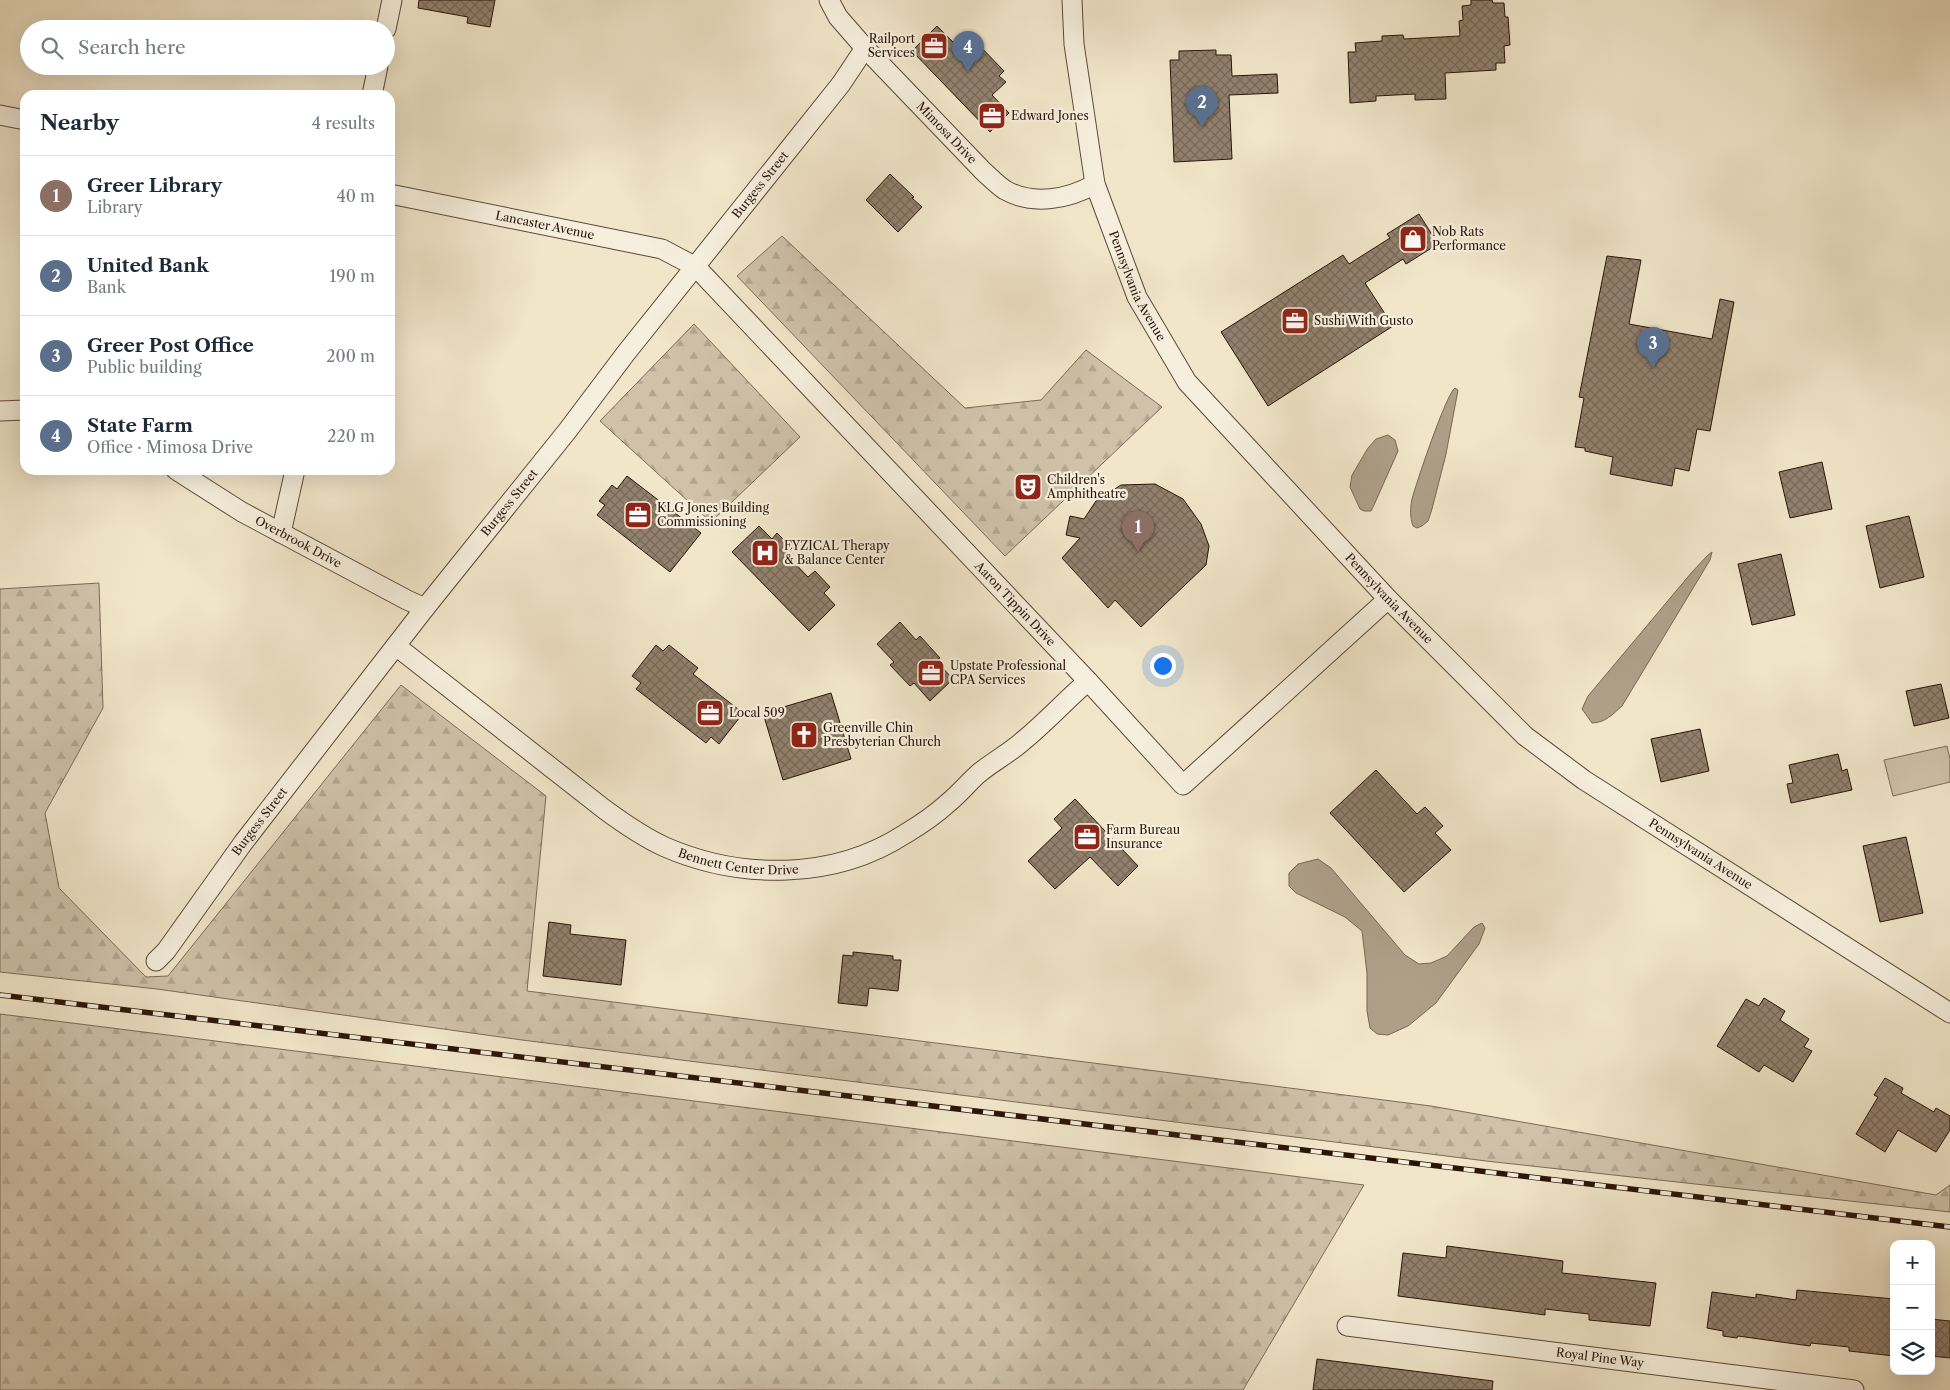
<!DOCTYPE html>
<meta charset="utf-8">
<style>
body{margin:0;font-family:"Libre Caslon Text",serif;background:#f6f6f7;color:#1f2937}
.controls{position:absolute;right:15px;bottom:15px;display:grid;overflow:hidden;border-radius:10px;box-shadow:0 5px 20px #0002}
.controls button{width:45px;height:45px;display:grid;place-items:center;padding:0;border:0;border-bottom:1px solid #e0e1e3;background:#fff;color:#1f2937;font:25px sans-serif}
.you{position:absolute;left:1162px;top:665px;width:18px;height:18px;margin:-12px;border:4px solid #fff;border-radius:50%;background:#1a73e8;box-shadow:0 0 0 8px #1a73e833}
.badge{display:grid;place-items:center;width:32px;height:32px;border-radius:50%;background:#1a73e8;color:#fff;font-size:16px;font-weight:700}
.pin{position:absolute;translate:-50% -41px;filter:drop-shadow(0 1px 2px #0008)}
.pin::after{content:'';position:absolute;top:26px;width:18px;height:15px;background:inherit;clip-path:polygon(0 0,100% 0,50% 100%)}
.list{margin:0;padding:0;list-style:none}
h2{display:flex;justify-content:space-between;align-items:center;height:65px;margin:0;padding:0 20px;font-size:21px}
h2 small{font-size:16px;font-weight:400;color:#747a83}
.list li{display:grid;grid-template-columns:32px 1fr auto;gap:15px;align-items:center;box-sizing:border-box;height:80px;padding:0 20px;border-top:1px solid #e0e1e3}
.list b{display:block;font-size:19px;white-space:nowrap}
.list p{margin:0;font-size:16px;white-space:nowrap;color:#747a83}
.list em{font-size:16px;font-style:normal;color:#747a83}
.icon{flex:none;width:28px;height:28px;fill:none;stroke:currentColor;stroke-width:2;stroke-linecap:round;stroke-linejoin:round}
.map{position:relative;flex:none;width:1950px;height:1390px;overflow:hidden}
.search{position:absolute;background:#fff;box-shadow:0 5px 20px #0002;left:20px;top:20px;width:375px;height:55px;display:flex;align-items:center;gap:12px;box-sizing:border-box;padding:0 18px;border-radius:28px;color:#747a83;font-size:19px}
.panel{position:absolute;background:#fff;box-shadow:0 5px 20px #0002;left:20px;top:90px;width:375px;height:385px;border-radius:15px}
.map>svg:first-child{display:block}
.grass{fill:#cfc2a9;stroke:#7c6b59}
.forest{fill:url(#forest-firs);stroke:#7c6b59}
.water{fill:#ad9f88;stroke:#796755}
.building{fill:url(#building-cross-hatch);stroke:#2a1409}
.lines{fill:none;stroke-linecap:round;stroke-linejoin:round}
.minor-casing{stroke:#5c4839;stroke-width:21}
.minor{stroke:#f6efdd;stroke-width:19}
.rail-casing{stroke:#2a1409;stroke-width:5.5}
.rail{stroke:#f6efdd;stroke-width:4;stroke-dasharray:11;stroke-linecap:butt}
.labels{text-anchor:middle;stroke-width:4.5;stroke-linejoin:round;paint-order:stroke}
.poi-label{font-size:12px;fill:#2a1409;stroke:#f6efdd;text-anchor:start}
.street-label{font-size:12px;fill:#2a1409;stroke:#f6efdd}
</style>
<div class="map">
<svg width="1950" height="1390" viewBox="0 0 1950 1390">
<defs>
<pattern id="forest-firs" width="22" height="20" patternUnits="userSpaceOnUse" patternTransform="scale(1.25)"><rect width="22" height="20" fill="#cfc2a9"/><path d="M5 1l3.5 6h-7zM16 11l3.5 6h-7z" fill="#b2a690"/></pattern>
<pattern id="building-cross-hatch" width="8" height="8" patternUnits="userSpaceOnUse" patternTransform="scale(1.25)"><rect width="8" height="8" fill="#91816d"/><path d="M0 0l8 8M0 8l8-8" fill="none" stroke="#776858"/></pattern>
</defs>
<rect width="100%" height="100%" fill="#f1e6ca"/>
<filter id="stains"><feTurbulence type="fractalNoise" baseFrequency=".004" numOctaves="4"/><feColorMatrix values="0 0 0 0 .2 0 0 0 0 .09 0 0 0 0 .02 0 0 0 .5 -.17"/></filter>
<radialGradient id="worn" r=".72"><stop offset=".6" stop-color="#630" stop-opacity="0"/><stop offset="1" stop-color="#630" stop-opacity=".3"/></radialGradient>
<path class="grass" d="M1947,746L1950,759V782L1893,796L1884,760Z"/>
<path class="forest" d="M782,236L965,408L1041,400L1086,350L1162,407L1005,556L737,276Z
M694,324L800,437L711,522L600,421Z
M99,583L103,708L45,813L59,888L146,977L168,976L401,685L546,796L527,991L1431,1106L1936,1195L1950,1185V1212L1486,1161L522,1040L157,989L0,972V589Z
M0,1014L1364,1185L1243,1390H0Z"/>
<path class="water" d="M1455,388L1458,390L1446,454L1432,509L1428,521L1422,526L1417,528L1413,526C1410,517 1410,509 1412,499C1416,484 1446,394 1455,388Z
M1388,435L1395,440L1398,451L1374,505L1371,511H1364L1360,509L1350,487L1352,475L1368,448L1376,439Z
M1712,552L1710,560L1622,706C1613,714 1605,723 1592,723L1582,709L1588,696L1692,572L1708,555Z
M1318,859L1331,868L1405,955L1419,964L1431,963L1447,956L1474,927L1482,923L1485,928L1479,944L1436,1003L1408,1026L1388,1035L1377,1034L1370,1028L1367,1011V973L1362,931L1345,917L1296,893L1289,886V873L1298,864Z"/>
<path class="building" d="M419,0H495L490,27L467,23L468,17L418,8Z
M1471,0H1492L1493,3H1504L1505,17H1508L1510,45L1504,46L1505,63H1496V70L1445,73L1446,99L1415,100V94L1376,96V101L1350,103L1348,52H1356L1355,43L1382,41V36L1403,35L1404,39L1460,36L1459,21L1463,20L1462,6L1471,5Z
M937,26L956,45L966,35L974,43L975,41L1004,71L999,76L1006,82L992,95L1009,113L990,132L912,51Z
M1216,50V55H1231L1232,76L1277,74L1278,93L1229,95L1232,159L1174,162L1170,60H1179V51Z
M890,174L914,197L912,198L922,207L898,232L866,200Z
M1419,214L1438,244L1406,264L1403,259L1365,283L1393,326L1268,406L1221,332L1343,255L1349,264L1390,238L1387,234Z
M1607,256L1641,260L1629,324L1712,339L1720,299L1734,302L1710,431L1697,429L1689,471L1675,468L1672,486L1610,474L1613,457L1585,451V448L1575,447L1584,398L1579,397Z
M1822,462L1832,509L1790,518L1779,472Z
M627,476L701,533L670,572L597,515L605,505L599,501L612,485L617,489Z
M1155,484L1183,499L1201,524L1209,546L1206,565L1141,627L1115,600L1108,608L1062,558L1080,538L1066,535L1070,516L1084,519L1096,501L1121,485Z
M1909,516L1924,577L1880,588L1866,526Z
M759,526L772,539L777,533L792,548L786,554L808,577L815,571L830,587L824,593L835,605L809,631L732,552Z
M1781,554L1795,615L1752,625L1738,564Z
M900,622L916,640L920,636L940,658L936,661L953,679L930,701L914,683L910,686L890,665L894,662L877,644Z
M656,645L663,651L669,645L698,668L693,674L743,713L719,744L711,737L706,743L636,689L641,683L632,676Z
M1941,684L1949,718L1914,726L1906,691Z
M831,693L851,759L783,780L763,713Z
M1700,729L1709,771L1661,782L1651,739Z
M1838,754L1842,771L1847,769L1852,790L1791,803L1787,784L1793,783L1789,765Z
M1376,770L1417,814L1425,807L1443,826L1435,833L1451,850L1404,892L1330,813Z
M1075,799L1138,866L1118,886L1090,857L1055,889L1028,861L1062,828L1054,819Z
M1906,837L1923,913L1880,922L1863,846Z
M549,922L571,925L570,934L626,940L621,985L543,976Z
M853,952L893,956V960H901L898,991L869,988L867,1006L838,1003L843,955L853,956Z
M1764,998L1785,1011L1780,1020L1809,1039L1804,1047L1812,1051L1793,1082L1764,1065L1759,1072L1717,1046L1746,999L1759,1006Z
M1885,1078L1903,1088L1901,1093L1934,1112L1936,1108L1950,1116V1130L1936,1152L1898,1130L1885,1152L1856,1134L1878,1097L1874,1095Z
M1447,1246L1563,1261L1562,1273L1656,1283L1650,1326L1589,1320V1314L1545,1309V1315L1398,1296L1403,1253L1446,1258Z
M1797,1290L1894,1299V1356L1849,1351V1347L1811,1343L1810,1346L1738,1336L1737,1338L1723,1336V1331L1707,1328L1712,1292L1756,1298V1294L1796,1300Z
M1931,1319L1950,1321V1358L1931,1356Z
M1317,1359L1493,1381L1492,1390H1313Z"/>
<g class="lines">
<defs>
<g id="minor">
<path id="s1" d="M829,0L838,17L865,48L984,172C991,178 997,185 1005,190C1033,206 1069,199 1095,184"/>
<path id="s2" d="M1072,0L1074,44L1095,184L1137,297L1187,382L1388,599L1525,736L1584,780L1950,1013"/>
<path d="M386,29L392,0"/>
<path d="M372,95L378,66"/>
<path d="M0,115L25,120"/>
<path id="s3" d="M390,194L662,249L696,267L1088,681L1183,785L1388,599"/>
<path d="M0,411L25,410"/>
<path id="s4" d="M176,470L242,512L407,600L425,608"/>
<path d="M281,533L295,470"/>
<path id="s5" d="M396,646L604,809C623,823 643,837 665,847C741,880 834,880 905,834C920,825 935,815 948,803C959,794 968,783 978,774C992,762 1010,753 1024,740C1046,722 1066,700 1088,681"/>
<path id="s6" d="M156,961L166,951L243,843L425,608L568,430L626,353L841,84L865,48"/>
<path id="s7" d="M1347,1326L1854,1390"/>
</g>
</defs>
<use href="#minor" class="minor-casing"/>
<use href="#minor" class="minor"/>
<defs>
<path id="rail" d="M0,995L1950,1227"/>
</defs>
<use href="#rail" class="rail-casing"/>
<use href="#rail" class="rail"/>
</g>
<defs>
<symbol id="office-square" viewBox="-11 -11 22 22"><rect x="-9" y="-9" width="18" height="18" rx="4" fill="#8f2418" stroke="#f6efdd"/><path d="M-6-3h4V-5.5h4V-3h4V5H-6ZM-1-4.5V-3h2v-1.5ZM-6 0V1H6V0Z" fill="#fff"/></symbol>
<symbol id="shop-square" viewBox="-11 -11 22 22"><rect x="-9" y="-9" width="18" height="18" rx="4" fill="#8f2418" stroke="#f6efdd"/><path d="M-5-2.5h2.3a2.7 3.5 0 0 1 5.4 0H5L5.5 6h-11ZM-1.5-2.5h3a1.5 2.3 0 0 0-3 0Z" fill="#fff"/></symbol>
<symbol id="theatre-square" viewBox="-11 -11 22 22"><rect x="-9" y="-9" width="18" height="18" rx="4" fill="#8f2418" stroke="#f6efdd"/><path d="M-5-5.5Q0-4 5-5.5V0Q5 5 0 6Q-5 5-5 0ZM-3.3-2.5H-1v1.5H-3.3ZM1-2.5H3.3v1.5H1ZM-2.8 1Q0 5.5 2.8 1Z" fill="#fff"/></symbol>
<symbol id="hospital-square" viewBox="-11 -11 22 22"><rect x="-9" y="-9" width="18" height="18" rx="4" fill="#8f2418" stroke="#f6efdd"/><path d="M-5-5h3v3.5h4V-5h3V5h-3V1.5h-4V5h-3Z" fill="#fff"/></symbol>
<symbol id="church-square" viewBox="-11 -11 22 22"><rect x="-9" y="-9" width="18" height="18" rx="4" fill="#8f2418" stroke="#f6efdd"/><path d="M-1.2-6h2.4v3.5h3.3v2.4h-3.3V6h-2.4V-.1h-3.3v-2.4h3.3Z" fill="#fff"/></symbol>
</defs>
<g fill-rule="evenodd">
<use href="#office-square" x="918" y="30" width="32" height="32"/>
<use href="#office-square" x="976" y="100" width="32" height="32"/>
<use href="#shop-square" x="1397" y="223" width="32" height="32"/>
<use href="#office-square" x="1279" y="305" width="32" height="32"/>
<use href="#theatre-square" x="1012" y="471" width="32" height="32"/>
<use href="#office-square" x="622" y="499" width="32" height="32"/>
<use href="#hospital-square" x="749" y="537" width="32" height="32"/>
<use href="#office-square" x="915" y="657" width="32" height="32"/>
<use href="#office-square" x="694" y="697" width="32" height="32"/>
<use href="#church-square" x="788" y="719" width="32" height="32"/>
<use href="#office-square" x="1071" y="821" width="32" height="32"/>
</g>
<g class="labels">
<g class="poi-label">
<text x="915" y="43" text-anchor="end">Railport<tspan x="915" dy="14">Services</tspan></text>
<text x="1011" y="120">Edward Jones</text>
<text x="1432" y="236">Nob Rats<tspan x="1432" dy="14">Performance</tspan></text>
<text x="1314" y="325">Sushi With Gusto</text>
<text x="1047" y="484">Children's<tspan x="1047" dy="14">Amphitheatre</tspan></text>
<text x="657" y="512">KLG Jones Building<tspan x="657" dy="14">Commissioning</tspan></text>
<text x="784" y="550">FYZICAL Therapy<tspan x="784" dy="14">&amp; Balance Center</tspan></text>
<text x="950" y="670">Upstate Professional<tspan x="950" dy="14">CPA Services</tspan></text>
<text x="729" y="717">Local 509</text>
<text x="823" y="732">Greenville Chin<tspan x="823" dy="14">Presbyterian Church</tspan></text>
<text x="1106" y="834">Farm Bureau<tspan x="1106" dy="14">Insurance</tspan></text>
</g>
<g class="street-label">
<text dy="4" stroke="none"><textPath href="#s1" startOffset="178">Mimosa Drive</textPath></text>
<text dy="4" stroke="none"><textPath href="#s6" startOffset="984">Burgess Street</textPath></text>
<text dy="4" stroke="none"><textPath href="#s3" startOffset="158">Lancaster Avenue</textPath></text>
<text dy="4" stroke="none"><textPath href="#s2" startOffset="296">Pennsylvania Avenue</textPath></text>
<text dy="4" stroke="none"><textPath href="#s6" startOffset="579">Burgess Street</textPath></text>
<text dy="4" stroke="none"><textPath href="#s4" startOffset="142">Overbrook Drive</textPath></text>
<text dy="4" stroke="none"><textPath href="#s2" startOffset="701">Pennsylvania Avenue</textPath></text>
<text dy="4" stroke="none"><textPath href="#s3" startOffset="780">Aaron Tippin Drive</textPath></text>
<text dy="4" stroke="none"><textPath href="#s6" startOffset="174">Burgess Street</textPath></text>
<text dy="4" stroke="none"><textPath href="#s2" startOffset="1106">Pennsylvania Avenue</textPath></text>
<text dy="4" stroke="none"><textPath href="#s5" startOffset="412">Bennett Center Drive</textPath></text>
<text dy="4" stroke="none"><textPath href="#s7" startOffset="255">Royal Pine Way</textPath></text>
</g>
</g>
<rect width="100%" height="100%" filter="url(#stains)"/>
<rect width="100%" height="100%" fill="url(#worn)"/>
</svg>
<div class="controls">
<button>+</button>
<button>−</button>
<button><svg class="icon" aria-label="layers" viewBox="0 0 24 24"><path d="M12 4l9 5-9 5-9-5zM3 14l9 5 9-5"/></svg></button>
</div>
<div class="you"></div>
<div class="pin badge" style="left:1138px;top:552px;background:#8d6e63">1</div>
<div class="pin badge" style="left:1202px;top:127px;background:#5c6f8a">2</div>
<div class="pin badge" style="left:1653px;top:368px;background:#5c6f8a">3</div>
<div class="pin badge" style="left:968px;top:72px;background:#5c6f8a">4</div>
<div class="search"><svg class="icon" aria-label="search" viewBox="0 0 24 24"><circle cx="10" cy="10" r="6"/><path d="M15 15l6 6"/></svg>Search here</div>
<section class="panel">
<h2>Nearby<small>4 results</small></h2>
<ul class="list">
<li><span class="badge" style="background:#8d6e63">1</span><div><b>Greer Library</b><p>Library</p></div><em>40 m</em></li>
<li><span class="badge" style="background:#5c6f8a">2</span><div><b>United Bank</b><p>Bank</p></div><em>190 m</em></li>
<li><span class="badge" style="background:#5c6f8a">3</span><div><b>Greer Post Office</b><p>Public building</p></div><em>200 m</em></li>
<li><span class="badge" style="background:#5c6f8a">4</span><div><b>State Farm</b><p>Office · Mimosa Drive</p></div><em>220 m</em></li>
</ul>
</section>
</div>
